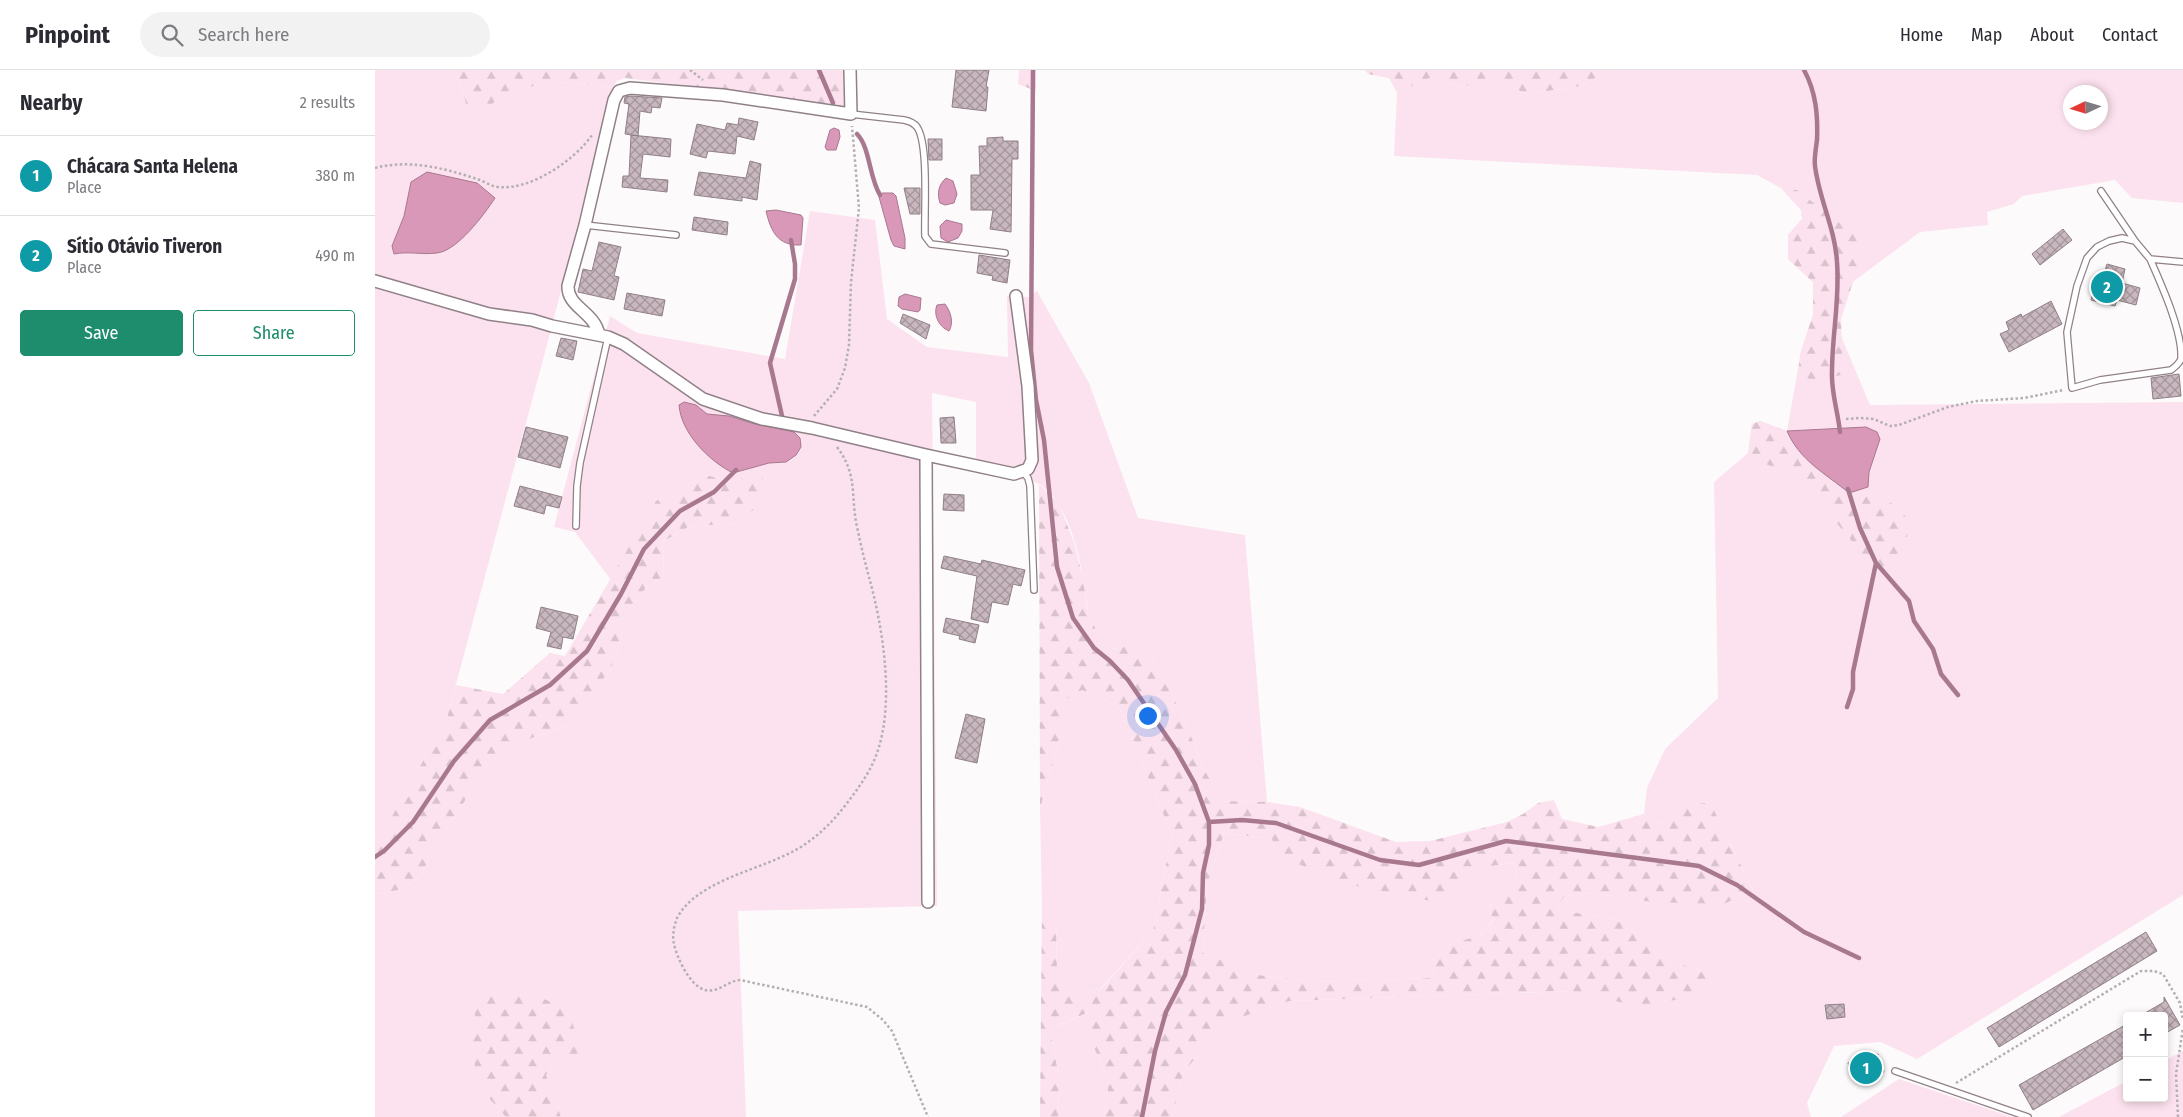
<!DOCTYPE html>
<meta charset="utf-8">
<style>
body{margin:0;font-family:"Fira Sans Condensed",sans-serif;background:#f2f2f3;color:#2b2b33}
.controls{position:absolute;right:15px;bottom:15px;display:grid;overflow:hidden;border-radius:5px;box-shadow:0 2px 8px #0003}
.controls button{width:45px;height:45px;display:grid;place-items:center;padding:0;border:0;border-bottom:1px solid #e1e1e2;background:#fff;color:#2b2b33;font:25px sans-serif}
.compass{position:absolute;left:1688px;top:15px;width:45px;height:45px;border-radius:50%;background:#fff;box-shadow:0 2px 8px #0003;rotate:266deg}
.you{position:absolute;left:772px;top:645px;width:18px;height:18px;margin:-12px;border:4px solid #fff;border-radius:50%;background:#1a73e8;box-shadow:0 0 0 8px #1a73e833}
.badge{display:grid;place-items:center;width:32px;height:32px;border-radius:50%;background:#1d8d6d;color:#fff;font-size:16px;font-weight:700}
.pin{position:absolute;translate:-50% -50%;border:2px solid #fff;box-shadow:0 1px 5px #0006}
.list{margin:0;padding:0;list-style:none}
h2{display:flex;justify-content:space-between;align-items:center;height:65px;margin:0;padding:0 20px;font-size:21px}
h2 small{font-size:16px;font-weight:400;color:#7c7c81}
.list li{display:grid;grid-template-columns:32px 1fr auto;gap:15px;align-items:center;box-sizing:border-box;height:80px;padding:0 20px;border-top:1px solid #e1e1e2}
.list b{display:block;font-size:19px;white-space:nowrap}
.list p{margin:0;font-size:16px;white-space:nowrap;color:#7c7c81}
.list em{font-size:16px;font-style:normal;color:#7c7c81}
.actions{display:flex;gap:10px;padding:15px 20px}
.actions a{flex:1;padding:11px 0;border:1px solid #1d8d6d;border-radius:5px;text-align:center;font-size:18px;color:#1d8d6d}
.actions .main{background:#1d8d6d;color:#fff}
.icon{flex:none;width:28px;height:28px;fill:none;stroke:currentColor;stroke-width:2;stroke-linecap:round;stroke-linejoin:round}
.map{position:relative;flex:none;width:1808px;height:1047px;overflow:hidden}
header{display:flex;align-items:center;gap:30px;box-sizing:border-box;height:70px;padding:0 25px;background:#fff;border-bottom:1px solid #e1e1e2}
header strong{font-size:24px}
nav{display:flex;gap:28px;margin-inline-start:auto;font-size:18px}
.search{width:350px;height:45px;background:#f2f2f3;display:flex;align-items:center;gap:12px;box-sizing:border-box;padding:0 18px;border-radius:28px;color:#7c7c81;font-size:19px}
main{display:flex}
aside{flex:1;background:#fff}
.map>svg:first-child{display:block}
.green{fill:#fce2ee;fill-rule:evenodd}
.forest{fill:url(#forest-firs);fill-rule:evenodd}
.water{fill:#d998b8;stroke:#a8788f}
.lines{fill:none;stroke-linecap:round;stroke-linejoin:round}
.stream{stroke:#a8788f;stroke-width:4.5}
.building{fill:url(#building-cross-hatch);stroke:#908088}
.service-casing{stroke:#908087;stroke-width:8}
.minor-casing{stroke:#908087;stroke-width:14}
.path{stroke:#b4afb1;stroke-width:2.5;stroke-dasharray:2.5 2.5;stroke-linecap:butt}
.service{stroke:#fff;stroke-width:5.5}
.minor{stroke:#fff;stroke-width:11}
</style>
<header>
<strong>Pinpoint</strong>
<div class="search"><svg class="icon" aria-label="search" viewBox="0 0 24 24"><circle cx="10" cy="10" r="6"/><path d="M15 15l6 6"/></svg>Search here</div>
<nav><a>Home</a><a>Map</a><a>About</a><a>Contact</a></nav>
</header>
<main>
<aside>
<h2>Nearby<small>2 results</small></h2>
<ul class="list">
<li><span class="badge" style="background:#0f9aa8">1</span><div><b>Chácara Santa Helena</b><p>Place</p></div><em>380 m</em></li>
<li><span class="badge" style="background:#0f9aa8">2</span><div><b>Sítio Otávio Tiveron</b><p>Place</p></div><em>490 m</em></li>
</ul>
<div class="actions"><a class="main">Save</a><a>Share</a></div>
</aside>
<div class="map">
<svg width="1808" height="1047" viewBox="0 0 1808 1047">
<defs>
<pattern id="forest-firs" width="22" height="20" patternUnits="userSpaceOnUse" patternTransform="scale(1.25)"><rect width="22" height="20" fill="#fce2ee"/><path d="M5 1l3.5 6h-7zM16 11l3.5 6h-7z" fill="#d9c2cc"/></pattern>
<pattern id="building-cross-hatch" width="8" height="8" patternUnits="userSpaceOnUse" patternTransform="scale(1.25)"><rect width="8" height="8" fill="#c8b7be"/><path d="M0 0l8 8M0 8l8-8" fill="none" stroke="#a3959b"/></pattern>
</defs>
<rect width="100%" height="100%" fill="#fdfafb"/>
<path class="green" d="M0,0H82L91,34H117L135,19L190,12L237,18L177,256L72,648L10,759L0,769Z
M1235,0H1808V133L1757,128L1740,110L1647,126L1639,134L1612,142L1613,155L1545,162L1475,214L1466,249V266L1495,335L1808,332V825L1542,989L1506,972L1459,976L1432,1033L1436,1047H797L809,1001L855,951L914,931L1195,921L1267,937L1334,904L1286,887L1247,851L1180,839L1190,826L1216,823L1277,832L1378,820L1335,732L1310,736L1283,754L1269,744L1272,718L1290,679L1343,628L1339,412L1373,383L1377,354L1385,351L1412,361L1426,281L1438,245V212L1413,189V165L1427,149L1426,140L1406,118L1382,105L1019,86L1022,23L1054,8L1087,17L1118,6L1151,24L1206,16ZM1696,22H1726V52H1696Z
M435,141L500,150L512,249L552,277L633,287L632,226L654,227L662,221L714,313L763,448L870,465L892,732L847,731L830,701L807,644L777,586C759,583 736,583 724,568C713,554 711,526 708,509C704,480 691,431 664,414C657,410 612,405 601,403V332L557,323L562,836L363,841L371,1047H186L171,1005L181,990L195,940L111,1025L131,1047H0V824L23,820L46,807L55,784L114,694L154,669L191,656L236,599L255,539L272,516L288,508L289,471L313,457L360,453L376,405L357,412L331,405L281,431L236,510L200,462L179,457L235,246L262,263L410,289Z
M707,620L744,637L797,765L778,861L725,919L701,923L682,903L681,852L667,835L665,739L685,666V633Z
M849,763L898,769L1090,815L1105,798L1141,792L1142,803L1115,836L1118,850C1114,855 1110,862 1105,865C1073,881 1067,863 1058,908L940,912L883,905L828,883L832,815Z
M715,942L720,980L734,1011L729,1047H683L684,1008L675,959Z
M1808,981V1047H1684L1752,1011V1028H1789V991Z
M1524,1009L1637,1047H1466Z"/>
<path class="forest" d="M82,0H469L470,37L250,8L242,11L237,18L190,12L136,19L117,34H91Z
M644,0H661V21L643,14Z
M990,0H1235L1206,16L1151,24L1118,7L1087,17L1054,8L1022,23L1014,8L993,4Z
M1406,118L1422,120L1481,166L1487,184L1466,249L1468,304L1440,313L1423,302L1426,281L1438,245V212L1413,189V165L1427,149L1426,140Z
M1385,351L1412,361C1425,391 1450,403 1474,423L1493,417L1506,424L1535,450L1532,467H1525L1522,495L1502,514L1490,500L1485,481L1421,404L1387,393L1373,383L1377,354Z
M331,405L357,412L376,405L388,406L385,435L360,453L313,457L289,471L288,508L272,516L255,539L236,599L191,656L154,669L114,694L55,784L46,807L23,820L0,824V769L10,759L72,648L81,615L128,624L175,583L190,586L281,431Z
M664,414L684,434L699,472L708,508L712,538L724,568L741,580L755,574L777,586L807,644L830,701L847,731L892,732L925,737L1021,772L1055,771L1132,752L1148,744L1163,733L1179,730L1187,749L1223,757L1269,744L1283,754L1310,736L1335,732L1378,820L1349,834L1277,832L1216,823L1190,826L1180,839L1247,851L1286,887L1334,904L1332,923L1267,937L1194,921L914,931L855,951L809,1001L797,1047H729L734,1011L720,980L714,942L675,959L684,1008L683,1047H665L667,835L681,852L682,903L701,923L726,919L778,861L797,765L744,637L707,620L685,633V666L665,739ZM849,763L897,769L903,785L967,813L1056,831L1090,815L1105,798L1140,792L1142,803L1115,836L1118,851L1106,865L1070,876L1062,886L1058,908L940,912L883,905L828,883L832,815Z
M150,921L195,940L204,983L181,990L171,1005L186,1047H131L111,1025L96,985L102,924Z"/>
<path class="water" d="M459,58L464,60L465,67L461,80H452L450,77L455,60Z
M52,102L102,113L120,128C109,145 82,181 62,183C47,185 34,181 19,184L17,176L29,146L36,112Z
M571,108L578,111L582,124L579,133L570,135L565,133C562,124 563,115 571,108Z
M507,123H518L521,126L530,168V179L519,176L516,170L504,127Z
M401,140L426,145L428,148L426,175C403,176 396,162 391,141Z
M571,150L587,154V161L583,168L573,172L566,168L565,156Z
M530,224L546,228L545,240L543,242L527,239L523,236L524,227Z
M570,234C576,242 579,253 574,261C564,257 558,245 562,235Z
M309,332L321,335L332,344L354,346L380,354L419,362L425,368L426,377L421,385L411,392L394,393L358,403C334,391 306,363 304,335Z
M1491,357L1502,362L1505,369L1494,402L1493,417L1474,423C1450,403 1425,391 1412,361Z"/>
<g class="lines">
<path class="stream" d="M444,0L458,33
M658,0L656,280L661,330L669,370L682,497L698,548L719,578L735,591L753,610L801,680L820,714L834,752V775L828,803L827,839L810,905L791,942L780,981L767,1047
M1429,0C1441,22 1443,45 1442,70C1441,78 1439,88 1440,96C1444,129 1460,158 1462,192C1465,229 1457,265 1457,302C1456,322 1463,342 1465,362
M482,64C495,77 494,107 505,125
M407,346L395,293L420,209V194L416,170
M1501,493L1534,531L1539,551L1558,579L1566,604L1583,625
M1472,637L1478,619V602L1501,493L1485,458L1473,419
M834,752L867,750L901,753L1005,790L1044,795L1131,771L1324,796L1362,815L1429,862L1484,888
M0,787L9,781L38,752L79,691L115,650L175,615L212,581L246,524L269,479L305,441L339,422L361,400"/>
</g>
<path class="building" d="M581,0H614L611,17H613L611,41L577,37Z
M256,26L287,28L285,38L277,37L276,43L265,41L263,66L250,64L254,34L249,33L250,27Z
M364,48L383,52L379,70L362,66L360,84L333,81L331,88L315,84L322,54L350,60L352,53L363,55Z
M256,65L296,69L295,87L268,84L265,108L293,110L292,122L247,117L248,106H254Z
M628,67V71H643V89H637L636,162L615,159L618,140H596V105H605L604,76H612V68Z
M553,69H567V90H554Z
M375,91L386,94L382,130L367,127V131L319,125L324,102L371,108Z
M529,118H545V144H535Z
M319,147L353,152L352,165L317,160Z
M1688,159L1697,170L1665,195L1657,184Z
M224,172L246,177L239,206L244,207L239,230L203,222L208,199L217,201Z
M604,185L635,190L632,213L617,210L618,206L602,203Z
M1732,194L1750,199L1747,213L1765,218L1761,235L1742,230L1740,236L1716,230L1723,203L1729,204Z
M252,223L290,230L287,246L249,239Z
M1676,231L1687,254L1634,282L1625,264L1634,260L1631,252L1646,244L1647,247Z
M528,244L555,255L551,269L525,253Z
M186,268L202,271L198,290L181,286Z
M1804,304L1806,326L1778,329L1776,308Z
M579,347L581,373H566L565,348Z
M151,357L193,367L185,398L143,387Z
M145,416L187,427L184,438L171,435L169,444L139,436Z
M569,424L589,425V441L568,440Z
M569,486L606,494L607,490L650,500L646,516L638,514L633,535L617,532L613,553L596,549L602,506L566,498Z
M166,537L203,546L198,569L188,567L186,579L172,576L176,562L161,558Z
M571,548L604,555L600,573L584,569L585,566L568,562Z
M591,644L610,649L602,693L580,688Z
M1771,862L1782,881L1624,977L1612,958Z
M1789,927L1805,955L1789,964V946H1765L1789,932Z
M1469,934L1470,947L1452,949L1450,935Z
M1752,954V986L1658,1040L1644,1015Z
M1503,984L1509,1002L1479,1011L1473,993Z"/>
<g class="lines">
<defs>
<path id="service" d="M476,44L529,50C534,51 539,53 542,57C554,74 549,143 550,166L556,174L630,183
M1726,121L1760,171
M210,155L301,165
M1775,189C1786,214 1808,262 1806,289C1804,294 1800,297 1796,300L1725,310L1697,318L1692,262L1702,216L1712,188L1722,177L1734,171L1747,168L1760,171L1775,189L1808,192
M648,402L653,408L655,416L659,520
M201,456L202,416L205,393L233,267
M1520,1001L1653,1047"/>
<path id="minor" d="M0,211L114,244L157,250L177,256L233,267L249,274L328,329L387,349L437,358L551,385L639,404L653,399L657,390L653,316L641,226
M224,265C220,242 192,237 193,216L210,155L239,30L244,21L255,18L348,25L476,44L475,0
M551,385L553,832"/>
</defs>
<use href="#service" class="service-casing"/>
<use href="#minor" class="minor-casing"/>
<path class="path" d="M315,0L328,10
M0,98C34,89 69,98 102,109C109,111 115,116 123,117C155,121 200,90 217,65
M439,346L462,319L470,298L474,275L476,212L484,138L477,56
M1471,349L1485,348L1499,349L1515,356L1524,355L1573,337L1602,331L1649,328L1688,320
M462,377C482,404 476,422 481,452C485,471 489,489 494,507C508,558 520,632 502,683C495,703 482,720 469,737C451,760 431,777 404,788C373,802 319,815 302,848C299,856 297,866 299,874C302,888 315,916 330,920C344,923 352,911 365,910L492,937L508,950L517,961L553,1047
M1581,1013L1766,901H1779L1788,904L1805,933L1808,950
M1803,1047L1801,1004L1808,958"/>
<use href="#service" class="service"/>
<use href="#minor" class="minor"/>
</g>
</svg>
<div class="controls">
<button>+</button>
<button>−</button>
</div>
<svg class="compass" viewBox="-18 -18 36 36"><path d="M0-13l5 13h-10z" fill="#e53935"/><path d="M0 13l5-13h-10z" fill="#7c7c81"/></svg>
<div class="you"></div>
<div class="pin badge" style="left:1491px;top:998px;background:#0f9aa8">1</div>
<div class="pin badge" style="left:1732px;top:217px;background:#0f9aa8">2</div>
</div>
</main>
